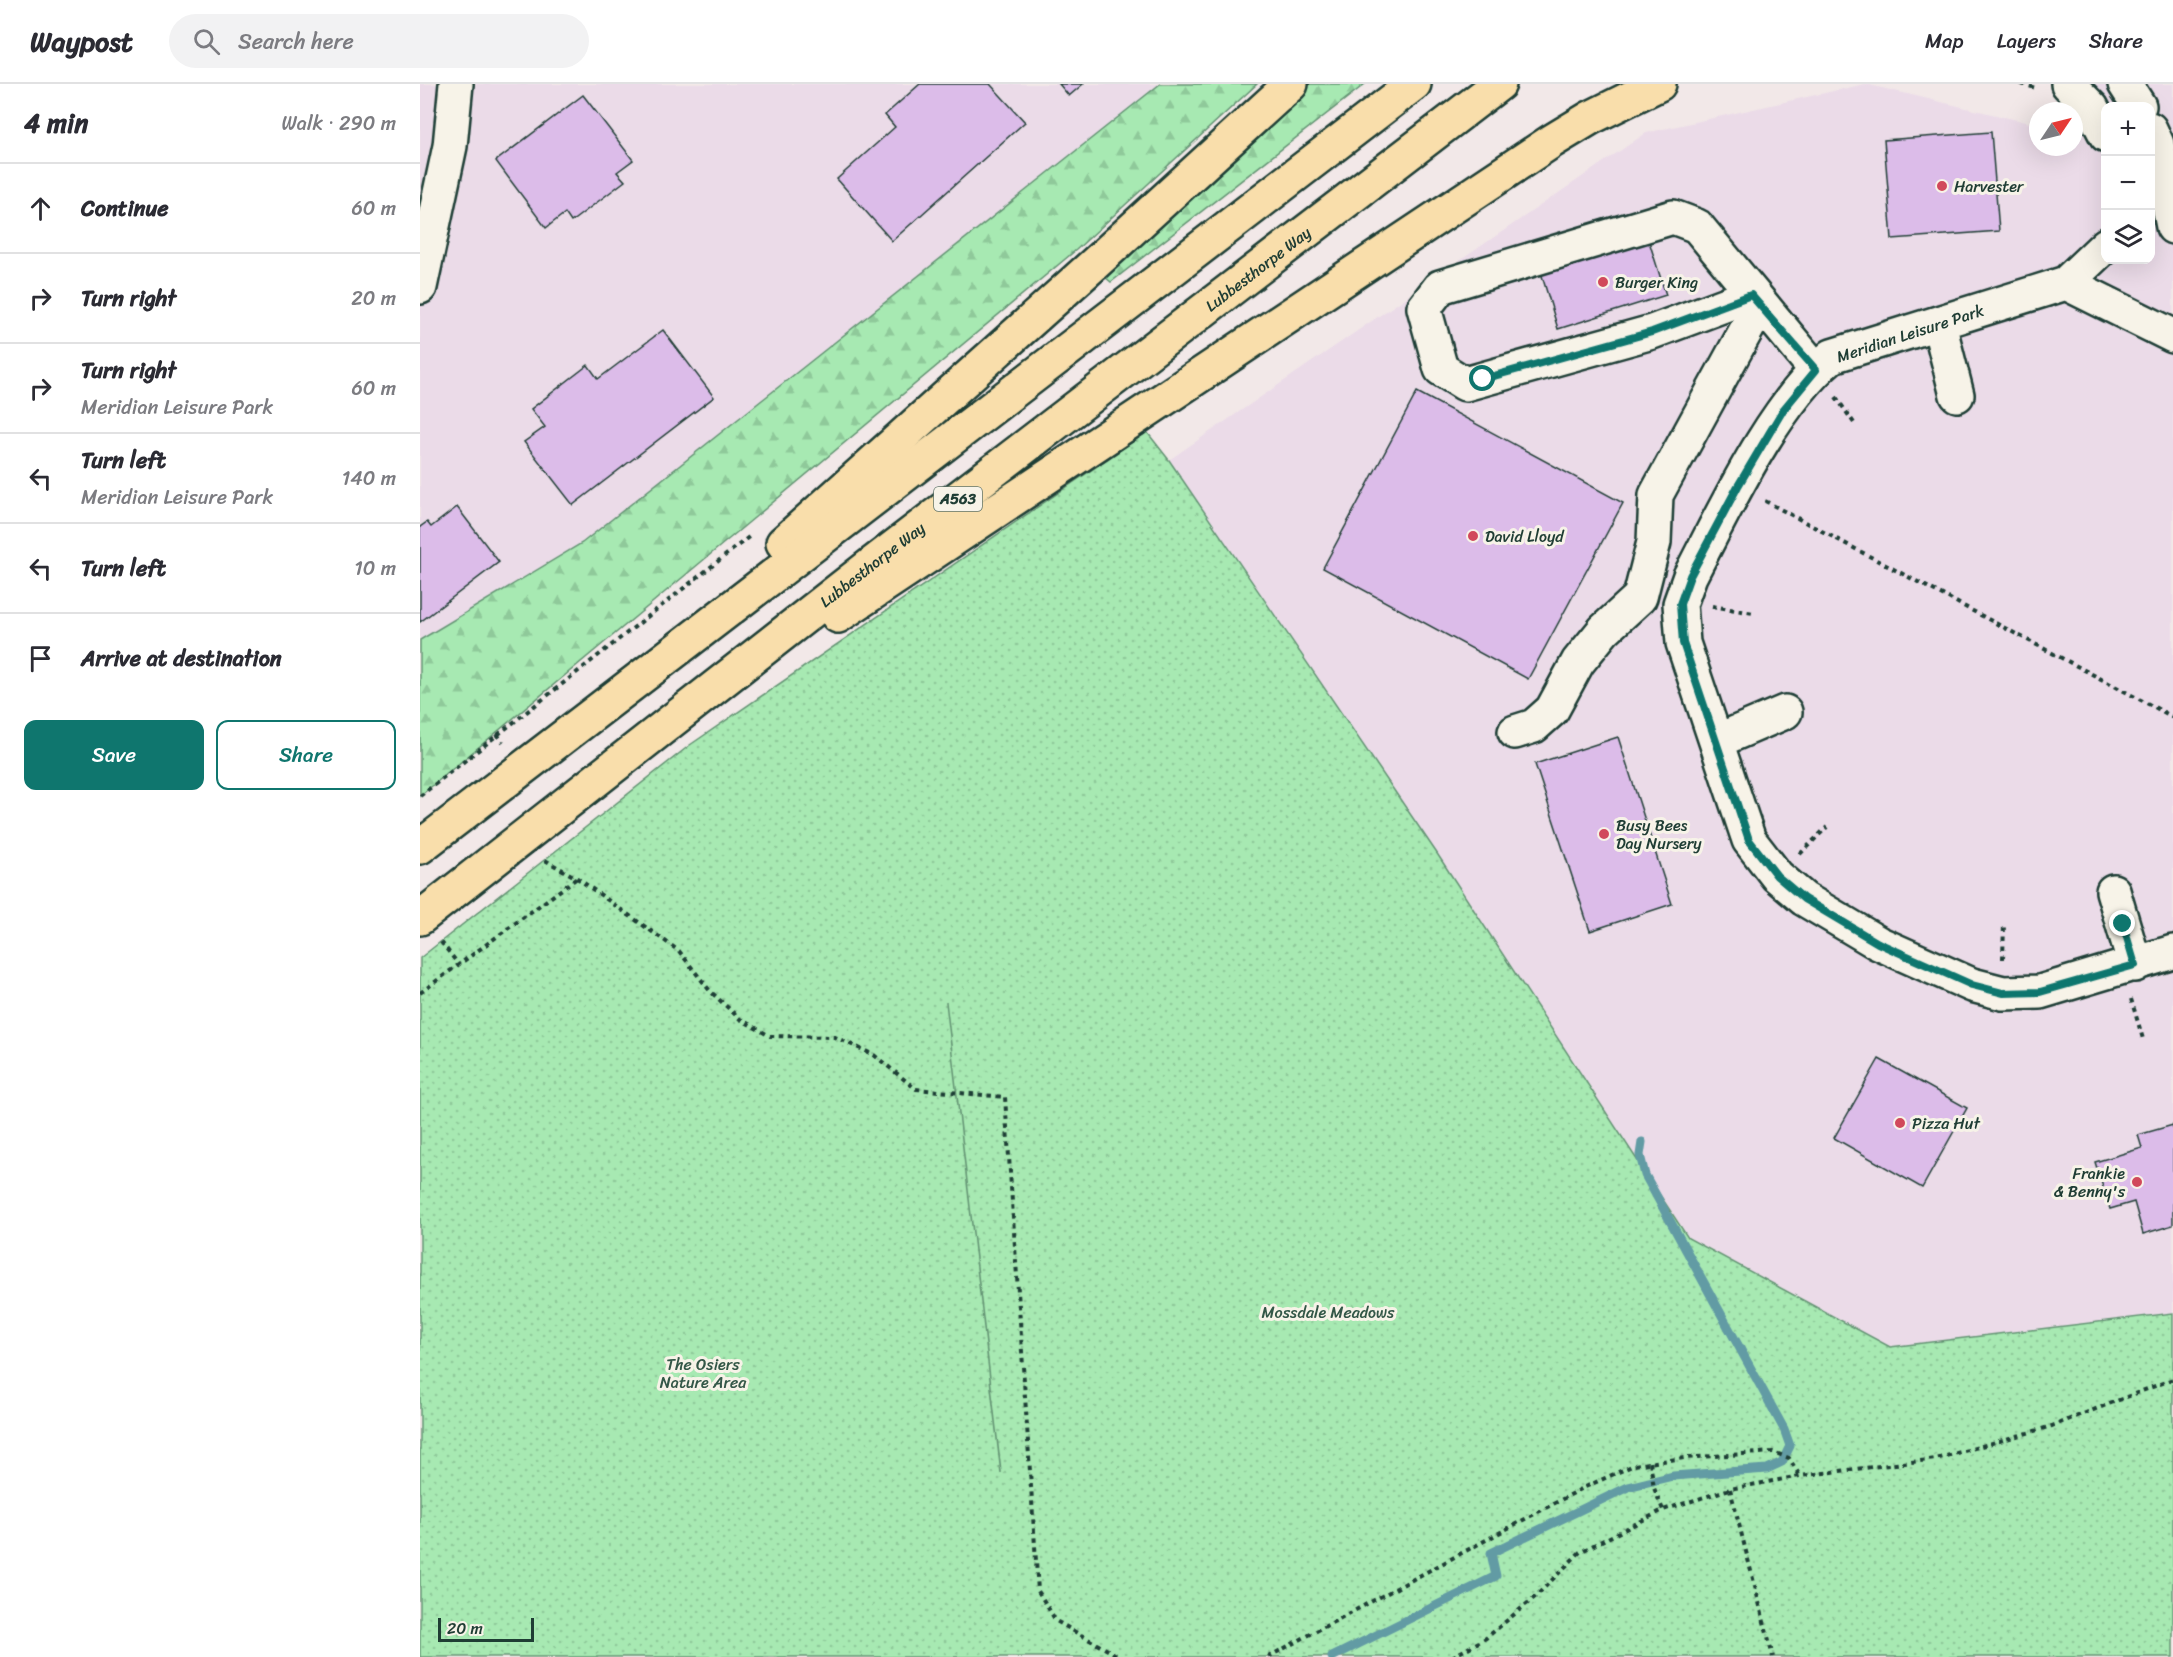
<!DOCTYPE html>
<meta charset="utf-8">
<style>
body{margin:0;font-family:Sriracha,sans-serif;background:#f2f2f3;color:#2b2b33}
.controls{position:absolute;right:18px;top:18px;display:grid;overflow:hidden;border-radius:12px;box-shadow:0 6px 24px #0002}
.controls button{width:54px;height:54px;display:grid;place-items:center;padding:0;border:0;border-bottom:2px solid #e1e1e2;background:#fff;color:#2b2b33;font:30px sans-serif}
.compass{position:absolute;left:1609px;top:18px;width:54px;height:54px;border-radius:50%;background:#fff;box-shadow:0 6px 24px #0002;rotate:55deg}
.scale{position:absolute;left:18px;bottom:15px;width:96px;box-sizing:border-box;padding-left:6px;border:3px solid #1f3d34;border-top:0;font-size:16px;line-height:21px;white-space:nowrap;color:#1f3d34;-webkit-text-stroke:4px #f7f3e8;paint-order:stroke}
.stop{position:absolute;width:18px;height:18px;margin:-14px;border:4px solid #0f766e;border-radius:50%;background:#fff}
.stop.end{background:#0f766e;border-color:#fff;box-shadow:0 2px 6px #0008}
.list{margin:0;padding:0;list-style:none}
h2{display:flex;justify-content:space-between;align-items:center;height:78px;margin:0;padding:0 24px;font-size:26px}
h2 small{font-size:20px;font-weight:400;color:#7c7c81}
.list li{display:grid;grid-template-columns:39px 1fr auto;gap:18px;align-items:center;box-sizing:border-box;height:90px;padding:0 24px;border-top:2px solid #e1e1e2}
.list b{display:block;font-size:22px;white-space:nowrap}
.list p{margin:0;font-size:20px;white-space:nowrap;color:#7c7c81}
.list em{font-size:20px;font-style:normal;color:#7c7c81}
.actions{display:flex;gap:12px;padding:18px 24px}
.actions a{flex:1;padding:14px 0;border:2px solid #0f766e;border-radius:12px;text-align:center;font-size:21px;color:#0f766e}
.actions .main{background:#0f766e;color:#fff}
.icon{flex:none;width:33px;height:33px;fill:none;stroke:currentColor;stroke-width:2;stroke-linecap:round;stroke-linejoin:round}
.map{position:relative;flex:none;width:1753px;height:1573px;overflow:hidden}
header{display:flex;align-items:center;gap:36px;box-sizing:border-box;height:84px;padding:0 30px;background:#fff;border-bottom:2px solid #e1e1e2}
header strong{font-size:28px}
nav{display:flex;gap:33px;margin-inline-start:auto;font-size:21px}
.search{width:420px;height:54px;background:#f2f2f3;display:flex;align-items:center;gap:15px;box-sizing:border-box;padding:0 21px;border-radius:33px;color:#7c7c81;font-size:22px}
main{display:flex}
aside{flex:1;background:#fff}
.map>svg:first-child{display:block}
.built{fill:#ebdbe8;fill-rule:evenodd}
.forest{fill:url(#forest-firs);stroke:#639373;stroke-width:1.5}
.park{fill:url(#park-dots);stroke:#639373;stroke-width:1.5;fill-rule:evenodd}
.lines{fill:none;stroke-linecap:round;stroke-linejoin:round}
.stream{stroke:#629ba4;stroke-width:9}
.building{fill:#dcbce9;stroke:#1f3d34;stroke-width:1.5}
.minor-casing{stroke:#1f3d34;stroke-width:38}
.highway-casing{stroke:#1f3d34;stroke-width:38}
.path{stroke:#1f3d34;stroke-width:4;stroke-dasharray:4.5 4.5;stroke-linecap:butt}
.minor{stroke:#f7f3e8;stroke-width:33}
.highway{stroke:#f9deab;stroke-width:33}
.route{stroke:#0f766e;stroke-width:8}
.poi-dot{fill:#d1495b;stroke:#f7f3e8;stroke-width:2}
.labels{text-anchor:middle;stroke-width:6;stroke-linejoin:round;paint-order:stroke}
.shield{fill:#f7f3e8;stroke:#60746a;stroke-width:1.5}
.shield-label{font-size:15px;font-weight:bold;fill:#1f3d34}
.poi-label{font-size:16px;fill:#1f3d34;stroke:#f7f3e8;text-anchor:start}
.street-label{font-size:16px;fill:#1f3d34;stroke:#f7f3e8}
.park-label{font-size:16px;fill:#335747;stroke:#f7f3e8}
</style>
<header>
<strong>Waypost</strong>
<div class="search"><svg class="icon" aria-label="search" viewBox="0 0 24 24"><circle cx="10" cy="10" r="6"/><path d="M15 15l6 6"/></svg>Search here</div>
<nav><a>Map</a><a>Layers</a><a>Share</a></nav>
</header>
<main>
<aside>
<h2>4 min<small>Walk · 290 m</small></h2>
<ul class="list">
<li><svg class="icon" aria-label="ahead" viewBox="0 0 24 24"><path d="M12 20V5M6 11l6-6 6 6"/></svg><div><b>Continue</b></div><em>60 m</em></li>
<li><svg class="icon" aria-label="right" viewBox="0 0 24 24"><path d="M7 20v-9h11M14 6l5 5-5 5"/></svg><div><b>Turn right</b></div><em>20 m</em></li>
<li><svg class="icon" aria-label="right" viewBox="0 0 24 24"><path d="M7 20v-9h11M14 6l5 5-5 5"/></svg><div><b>Turn right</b><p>Meridian Leisure Park</p></div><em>60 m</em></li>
<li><svg class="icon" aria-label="left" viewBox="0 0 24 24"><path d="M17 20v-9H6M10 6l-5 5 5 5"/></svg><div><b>Turn left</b><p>Meridian Leisure Park</p></div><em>140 m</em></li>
<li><svg class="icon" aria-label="left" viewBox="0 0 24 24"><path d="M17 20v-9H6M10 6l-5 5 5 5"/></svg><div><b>Turn left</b></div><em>10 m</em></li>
<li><svg class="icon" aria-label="arrive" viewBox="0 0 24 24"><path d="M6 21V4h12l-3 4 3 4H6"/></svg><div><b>Arrive at destination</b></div></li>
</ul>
<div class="actions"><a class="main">Save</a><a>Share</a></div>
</aside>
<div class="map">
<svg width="1753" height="1573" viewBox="0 0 1753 1573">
<defs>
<pattern id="forest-firs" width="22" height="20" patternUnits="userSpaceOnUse" patternTransform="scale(1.5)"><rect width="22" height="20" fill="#a7e9b2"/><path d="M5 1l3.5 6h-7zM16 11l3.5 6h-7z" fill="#8fc99a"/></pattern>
<pattern id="park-dots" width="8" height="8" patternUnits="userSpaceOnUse" patternTransform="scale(1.5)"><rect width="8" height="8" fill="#a7e9b2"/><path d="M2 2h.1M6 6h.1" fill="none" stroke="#8fc99a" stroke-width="1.8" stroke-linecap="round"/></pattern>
</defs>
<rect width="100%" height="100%" fill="#f2e8e8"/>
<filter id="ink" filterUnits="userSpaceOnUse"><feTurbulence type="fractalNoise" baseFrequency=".0167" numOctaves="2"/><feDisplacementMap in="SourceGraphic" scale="12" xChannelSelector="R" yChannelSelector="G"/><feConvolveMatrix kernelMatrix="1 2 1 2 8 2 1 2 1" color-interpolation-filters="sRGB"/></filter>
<g filter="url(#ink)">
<path class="built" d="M0,0H740L162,459L0,556Z
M1445,0L1614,40L1618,37V63H1654V27H1631L1665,0H1753V1229L1470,1263L1268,1154L1016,768L749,376L1226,49ZM1686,22H1730V176H1686Z"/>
<path class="forest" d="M740,0H837L656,166L0,712V556L162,459Z
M871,0H945L691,198L672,182Z"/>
<path class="park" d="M727,348L749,376L1016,768L1268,1154L1470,1263L1753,1229V1573H0V874L270,661ZM526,918L581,1389V1388Z"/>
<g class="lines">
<path class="stream" d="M912,1573L1076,1492L1071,1469L1208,1403L1253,1392L1347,1385L1362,1378L1370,1362L1364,1345L1225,1091L1220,1071L1222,1058"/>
</g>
<path class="building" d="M500,0H570L605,38L472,157L417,95L475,43L465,31Z
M639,0H663L649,12Z
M163,11L213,76L197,88L205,97L151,138L145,129L126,144L76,77Z
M1571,48L1579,147L1472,155L1464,56Z
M1228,154L1246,211L1138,245L1120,185Z
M243,246L294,313L153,421L104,358L125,343L111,325L168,281L178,295Z
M997,308L1203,419L1108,595L903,484Z
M37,423L79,478L0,538V443L7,438L11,443Z
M1198,653L1252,820L1170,847L1115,680Z
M1459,975L1547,1024L1502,1104L1414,1054Z
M1753,1041V1141L1723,1150L1714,1118L1690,1125L1675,1078L1722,1064L1718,1051Z"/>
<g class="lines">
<defs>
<path id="minor" d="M1648,0L1672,24L1686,51
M1705,0L1719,22
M1730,45L1737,60L1753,143
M1686,161L1646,199L1412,272C1353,321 1306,423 1270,492L1260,520L1263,559L1329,756L1357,792L1384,815L1458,859L1552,901L1583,909L1620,908L1753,868
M1646,199L1753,252
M0,203L30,62L36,0
M1331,211L1232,248L1045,300L1021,285L1004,224L1020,203L1253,133L1277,142L1396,286
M1519,240L1537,311
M1095,648L1114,642L1132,626L1158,578L1184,546L1220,513L1234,458L1236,411L1340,221
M1297,657L1365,628
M1693,807L1715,881"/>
<g id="highway">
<path d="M363,459L672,182L871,0"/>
<path d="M418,532L1132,57L1170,34L1239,0"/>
<path d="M0,763L994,0"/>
<path id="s1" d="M0,834L452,480L1079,0"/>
</g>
</defs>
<use href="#minor" class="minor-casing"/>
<use href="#highway" class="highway-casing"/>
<path class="path" d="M1601,0L1616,4
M1416,313L1436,342
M1345,417L1753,633
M1292,522L1333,529
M77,650L83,658
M0,712L330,452
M1380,770L1407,743
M125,776L157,794L259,867L290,907L320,935L350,952L415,953L454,971L496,1005L585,1013L618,1507L636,1537L700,1573
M21,858L39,881
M1583,875L1584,840
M0,909L157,794
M1711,915L1723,955
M1230,1378L1234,1404L1243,1426
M1310,1405L1353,1573
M848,1573L1163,1404L1214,1381L1264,1374L1353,1368L1369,1374L1380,1392
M1032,1573L1066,1554L1115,1513L1160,1468L1243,1426L1310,1405L1380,1392L1516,1375L1632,1342L1753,1295"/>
<use href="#minor" class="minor"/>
<use href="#highway" class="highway"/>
</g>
</g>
<g class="lines" filter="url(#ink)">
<path class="route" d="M1063,295L1232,248L1331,211L1396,286L1363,326L1318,402L1270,492L1260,520L1263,559L1329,756L1357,792L1384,815L1458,859L1552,901L1583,909L1620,908L1715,881L1703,840"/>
</g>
<g class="poi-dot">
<circle cx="1522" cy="102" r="6"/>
<circle cx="1183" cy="198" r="6"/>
<circle cx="1053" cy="452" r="6"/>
<circle cx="1184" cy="750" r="6"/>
<circle cx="1480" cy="1039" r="6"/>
<circle cx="1717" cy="1098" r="6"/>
</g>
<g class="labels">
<rect class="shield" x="514" y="403" width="48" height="24" rx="4.5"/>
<g class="shield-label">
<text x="538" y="420">A563</text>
</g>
<g class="poi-label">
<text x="1534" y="108">Harvester</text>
<text x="1195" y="204">Burger King</text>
<text x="1065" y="458">David Lloyd</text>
<text x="1196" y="747">Busy Bees<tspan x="1196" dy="18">Day Nursery</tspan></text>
<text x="1492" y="1045">Pizza Hut</text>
<text x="1705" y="1095" text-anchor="end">Frankie<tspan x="1705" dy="18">&amp; Benny's</tspan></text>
</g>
<g class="street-label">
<text dy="6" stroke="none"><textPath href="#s1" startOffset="1060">Lubbesthorpe Way</textPath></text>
<text transform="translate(1490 249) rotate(-18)" y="6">Meridian Leisure Park</text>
<text dy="6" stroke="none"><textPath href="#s1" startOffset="574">Lubbesthorpe Way</textPath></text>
</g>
<g class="park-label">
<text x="908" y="1234">Mossdale Meadows</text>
<text x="283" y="1286">The Osiers<tspan x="283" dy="18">Nature Area</tspan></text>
</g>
</g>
</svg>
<div class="controls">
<button>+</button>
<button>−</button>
<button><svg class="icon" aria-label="layers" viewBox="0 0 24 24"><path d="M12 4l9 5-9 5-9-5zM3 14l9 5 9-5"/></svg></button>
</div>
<svg class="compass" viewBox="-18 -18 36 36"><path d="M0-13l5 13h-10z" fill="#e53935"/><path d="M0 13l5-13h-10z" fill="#7c7c81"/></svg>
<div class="scale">20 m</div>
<div class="stop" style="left:1063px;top:295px"></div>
<div class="stop end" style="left:1703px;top:840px"></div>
</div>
</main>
